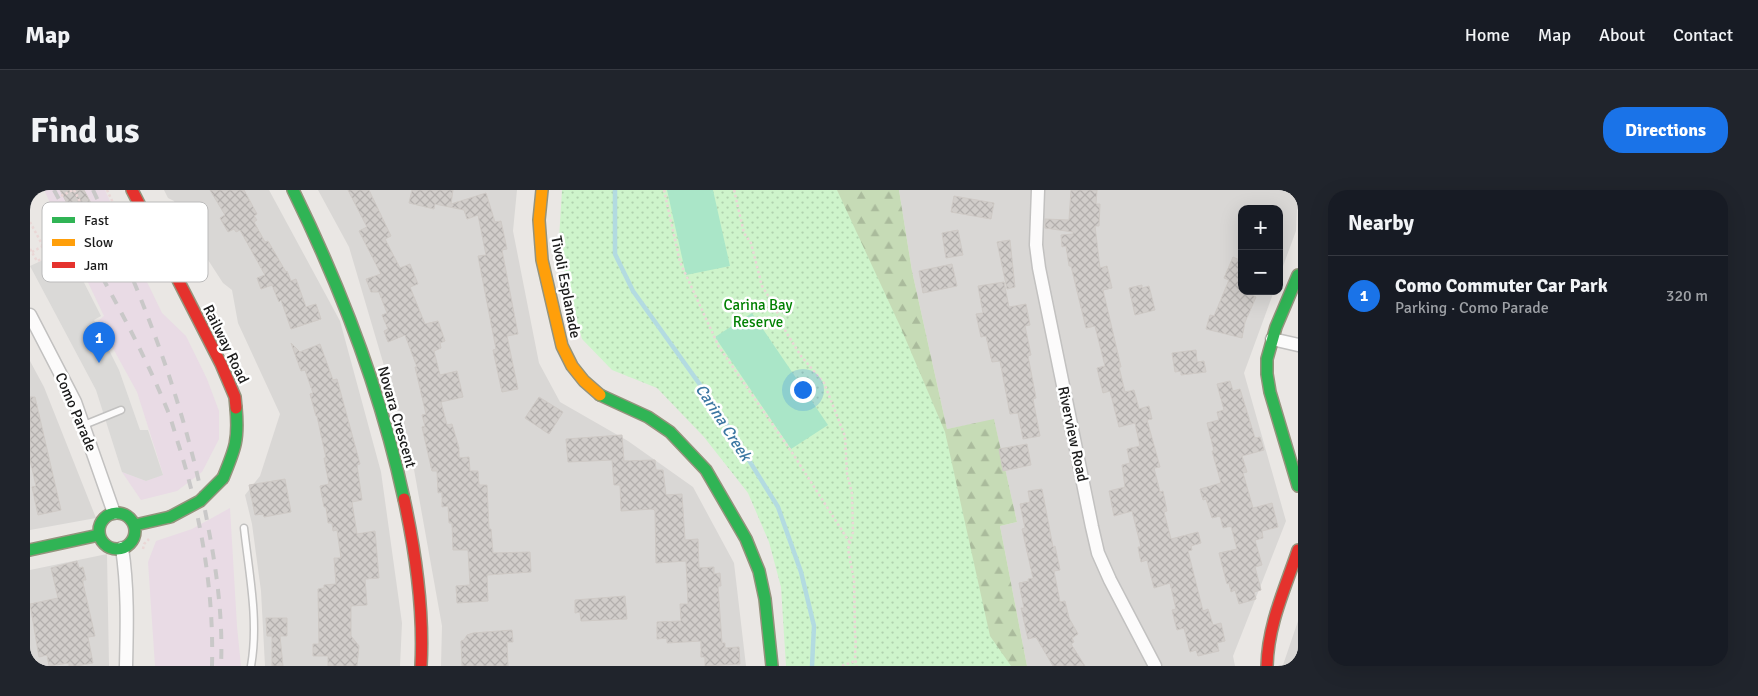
<!DOCTYPE html>
<meta charset="utf-8">
<style>
body{margin:0;font-family:Signika,sans-serif;background:#20242c;color:#f1f3f6}
.controls{position:absolute;right:15px;top:15px;display:grid;overflow:hidden;border-radius:10px;box-shadow:0 5px 20px #0002}
.controls button{width:45px;height:45px;display:grid;place-items:center;padding:0;border:0;border-bottom:1px solid #363941;background:#171b24;color:#f1f3f6;font:25px sans-serif}
.you{position:absolute;left:772px;top:199px;width:18px;height:18px;margin:-12px;border:4px solid #fff;border-radius:50%;background:#1a73e8;box-shadow:0 0 0 8px #1a73e833}
.badge{display:grid;place-items:center;width:32px;height:32px;border-radius:50%;background:#1a73e8;color:#fff;font-size:16px;font-weight:700}
.pin{position:absolute;translate:-50% -41px;filter:drop-shadow(0 1px 2px #0008)}
.pin::after{content:'';position:absolute;top:26px;width:18px;height:15px;background:inherit;clip-path:polygon(0 0,100% 0,50% 100%)}
.list{margin:0;padding:0;list-style:none}
h2{display:flex;justify-content:space-between;align-items:center;height:65px;margin:0;padding:0 20px;font-size:21px}
h2 small{font-size:16px;font-weight:400;color:#9ea1a6}
.list li{display:grid;grid-template-columns:32px 1fr auto;gap:15px;align-items:center;box-sizing:border-box;height:80px;padding:0 20px;border-top:1px solid #363941}
.list b{display:block;font-size:19px;white-space:nowrap}
.list p{margin:0;font-size:16px;white-space:nowrap;color:#9ea1a6}
.list em{font-size:16px;font-style:normal;color:#9ea1a6}
.map{position:relative;flex:none;width:1268px;height:476px;overflow:hidden;border-radius:20px}
header{display:flex;align-items:center;gap:30px;box-sizing:border-box;height:70px;padding:0 25px;background:#171b24;border-bottom:1px solid #363941}
header strong{font-size:24px}
nav{display:flex;gap:28px;margin-inline-start:auto;font-size:18px}
.intro{display:flex;align-items:center;justify-content:space-between;box-sizing:border-box;height:120px;padding:0 30px}
h1{margin:0;font-size:35px}
.button{padding:12px 22px;border-radius:20px;background:#1a73e8;color:#fff;font-size:18px;font-weight:700}
main{display:flex;gap:30px;padding:0 30px}
aside{flex:1;background:#171b24;border-radius:20px;box-shadow:0 5px 20px #0002}
.map>svg:first-child{display:block}
.residential{fill:#d9d7d5}
.railway{fill:#e9dbe5}
.forest{fill:url(#forest-firs)}
.park{fill:url(#park-dots)}
.pitch{fill:#aae6c8}
.parking{fill:#dad9d7}
.lines{fill:none;stroke-linecap:round;stroke-linejoin:round}
.stream{stroke:#b3dbe1;stroke-width:4.5}
.building{fill:url(#building-cross-hatch);stroke:#cec9c5}
.lane-casing{stroke:#c2c1c0;stroke-width:9}
.street-casing{stroke:#c2c1c0;stroke-width:15}
.fast-casing{stroke:#94937c;stroke-width:14}
.slow-casing{stroke:#94937c;stroke-width:14}
.jam-casing{stroke:#94937c;stroke-width:14}
.path{stroke:#ead7d6;stroke-width:2.5;stroke-dasharray:2.5 2.5;stroke-linecap:butt}
.lane{stroke:#fcfbfb;stroke-width:6}
.street{stroke:#fcfbfb;stroke-width:12}
.fast{stroke:#30b455;stroke-width:11}
.slow{stroke:#ff9f0a;stroke-width:11}
.jam{stroke:#e5322d;stroke-width:11}
.rail{stroke:#c9c8c8;stroke-width:4;stroke-dasharray:10 10;stroke-linecap:butt}
.fast-bridge-casing{stroke:#94937c;stroke-width:14;stroke-linecap:butt}
.fast-bridge{stroke:#30b455;stroke-width:11}
.labels{text-anchor:middle;stroke-width:5;stroke-linejoin:round;paint-order:stroke}
.street-label{font-size:15px;fill:#1b1b1b;stroke:#fff}
.park-label{font-size:15px;fill:#028103;stroke:#fff}
.water-label{font-size:16px;font-style:italic;fill:#3c77a2;stroke:#fff}
.key{fill:#fff;stroke:#bbb;stroke-width:1}
.key-label{font-size:14px;fill:#1b1b1b}
</style>
<header>
<strong>Map</strong>
<nav><a>Home</a><a>Map</a><a>About</a><a>Contact</a></nav>
</header>
<div class="intro"><h1>Find us</h1><a class="button">Directions</a></div>
<main>
<div class="map">
<svg width="1268" height="476" viewBox="0 0 1268 476">
<defs>
<pattern id="forest-firs" width="22" height="20" patternUnits="userSpaceOnUse" patternTransform="scale(1.25)"><rect width="22" height="20" fill="#c6dbb6"/><path d="M5 1l3.5 6h-7zM16 11l3.5 6h-7z" fill="#aabb9c"/></pattern>
<pattern id="park-dots" width="8" height="8" patternUnits="userSpaceOnUse" patternTransform="scale(1.25)"><rect width="8" height="8" fill="#cef4cb"/><path d="M2 2h.1M6 6h.1" fill="none" stroke="#b0d1ae" stroke-width="1.8" stroke-linecap="round"/></pattern>
<pattern id="building-cross-hatch" width="8" height="8" patternUnits="userSpaceOnUse" patternTransform="scale(1.25)"><rect width="8" height="8" fill="#d1cdca"/><path d="M0 0l8 8M0 8l8-8" fill="none" stroke="#b3afad"/></pattern>
</defs>
<rect width="100%" height="100%" fill="#eae7e4"/>
<path class="residential" d="M134,0H239L310,131L351,282L372,433L370,476H235L231,401L222,334L215,305L230,286L250,224L208,133L202,100L193,93L156,36L144,11L138,8Z
M288,0H487L483,41L509,173L530,212L598,251L663,297L704,373L716,476H411L412,436L383,274L319,57Z
M869,0H1268L1266,41L1249,87V19H1212V101H1244L1214,183L1256,331L1203,466L1205,476H997L970,336L987,332L964,230L917,239L882,81Z
M0,171L14,197L66,328L0,340Z
M77,364L79,476H0V380Z
M1268,431V476H1254L1253,475Z"/>
<path class="railway" d="M14,0H75L105,67L132,123L156,146L177,189L189,221V249L172,282L147,301L111,310L92,282L116,291L133,284L107,202L68,131L74,126Z
M200,318L207,436L211,476H125L118,372L126,351L162,339Z"/>
<path class="forest" d="M722,0H869L882,81L917,239L964,229L987,332L970,336L997,476H883Z"/>
<path class="park" d="M532,0H807L870,136L915,242L960,446L981,476H756L751,397L739,352L718,303L674,247L627,198L582,180L552,149L536,92L529,49Z"/>
<path class="pitch" d="M637,0H683L700,76L656,85Z
M722,123L798,235L761,259L685,147Z"/>
<path class="parking" d="M26,64L41,67L71,126L64,130L89,180L110,240H118L133,285L116,291L92,282L66,200L0,76Z"/>
<g class="lines">
<path class="stream" d="M585,0V64L603,101L686,217L748,317L771,382L784,436L782,476"/>
</g>
<path class="building" d="M30,0H54L61,13L42,23Z
M180,0H214L227,24L224,26L227,30L224,32L235,52L238,51L256,82L257,81L261,91L266,89L276,117L286,114L291,129L261,139L251,110L249,112L242,95L231,99L227,88L235,85L210,40L206,42L204,39L198,42L190,28L195,25Z
M318,0H339L361,46L355,49L370,78L380,74L388,94L380,97L395,134L408,131L415,151L410,153L411,158L404,161L410,185L427,181L433,207L411,212L417,235L422,234L429,258V268L439,267L440,281H448L449,295H457L459,339H461L463,363L500,362L501,382L457,385L458,411L427,413L426,396L440,395L438,360H423L422,333H419L418,316L412,317V302L408,303L407,281H402L392,237L395,236L392,225L396,224L385,177H387L375,145L358,152L354,141L358,139L352,125L357,123L349,102H341L336,89L351,84L329,41L337,37Z
M382,0H423L421,14L456,3L465,32L471,31L477,59L472,60L488,144L477,146L488,199L472,202L463,160L466,159L448,66L456,65L448,25L437,29L434,20L405,14L404,19L379,13Z
M1041,0H1067L1066,14H1070L1069,36H1065L1070,78L1077,76L1082,98L1073,100L1091,177H1089L1095,202L1104,200L1109,219L1119,216L1122,229L1117,230L1130,277L1124,278L1130,302L1133,301L1137,321L1134,322L1141,349L1168,342L1171,353L1161,356L1162,360L1158,361L1173,421L1178,419L1183,435L1191,433L1195,451L1187,453L1189,461L1168,466L1166,460L1160,462L1154,438L1147,440L1142,420L1146,419L1140,393L1124,398L1117,370L1111,372L1108,357H1111L1102,321L1084,326L1079,301L1095,297L1092,275L1100,273L1097,259L1110,256L1105,233L1089,237L1080,201L1073,203L1067,178L1075,176L1065,136L1056,138L1041,76H1039L1036,56L1032,57L1031,45L1043,44V42L1015,38V29L1039,30Z
M924,6L964,13L961,29L921,22Z
M928,40L933,65L916,68L912,43Z
M980,50L985,97L977,99L967,52Z
M1203,67L1212,71V101L1226,107L1215,132L1212,148L1176,139L1180,125L1184,126L1199,90L1194,88Z
M922,74L927,96L893,103L889,81Z
M974,92L979,117L996,114L1000,135L995,136L1001,165L998,166L1006,208L1003,209L1010,246L993,249L988,223L980,224L970,171L962,172L956,146L951,147L946,124L953,123L948,96Z
M1112,95V98L1119,96L1125,120L1105,125L1099,98Z
M261,153L270,162L290,154L303,190L307,189L330,274L327,275L332,310L322,312L327,344L345,341L349,388L335,389L337,415L321,416V446L329,456L327,476H298V466H283V454H289L288,399L294,398V395L306,394L304,368H311L307,340L303,341L302,333H298L296,317H294L290,296L299,294L294,268H296L287,226H286L280,204L283,203L275,180L271,181Z
M1166,160L1167,172L1174,171L1176,182L1151,185V181L1145,182L1142,163Z
M1200,191L1203,201L1210,199L1225,248L1230,247L1234,260L1212,266L1217,282L1213,283L1223,318L1242,313L1248,337L1232,341L1233,348L1225,350L1232,375L1225,377L1231,400L1224,402L1226,409L1209,414L1205,400L1201,402L1199,393L1197,394L1189,363L1207,359L1201,336L1193,338L1190,326L1182,328L1176,309L1173,310L1170,299L1191,293L1182,261H1184L1177,233L1189,230L1187,222L1194,220L1187,194Z
M0,207H5L31,320L8,325L2,297L6,296L0,270Z
M509,207L533,222L519,244L495,228Z
M592,245L594,271L625,270L626,280H633L636,305L652,304L655,350L668,349L669,378L684,377V384L690,383L691,396H688L692,453H695V458L709,457L710,474L675,476V467H671V451L637,453V448L627,449V432L651,431L650,414H658L656,371L626,373L625,321L623,319L591,321L590,295H584L582,270L538,272L536,249Z
M997,254L1001,275L973,281L969,259Z
M255,289L261,322L234,327L233,324L225,325L219,295Z
M1012,299L1023,357L1025,356L1030,380L1024,381L1030,412L1035,411L1039,428L1048,444L1042,448L1044,452L1041,454L1055,476H1023L1006,447L998,449L991,418H994L989,393L999,391L998,389L1003,388L992,339L995,338L990,314L1000,312L998,301Z
M47,371L49,378L53,377L56,390H53V393L65,446L58,447L63,473L46,476H39V473L19,476L17,465L9,467L0,414L28,408L21,378Z
M595,406L597,429L551,431L550,422L545,423V410Z
M236,428H257V446H250L253,476H242V446H237Z
M482,440L483,452H477L478,476H432L431,451L434,450L437,445L443,443Z"/>
<g class="lines">
<defs>
<path id="lane" d="M54,235L91,220
M214,338C219,383 229,431 221,476"/>
<path id="street" d="M1008,0L1006,55L1009,78L1062,337L1068,363L1080,390L1125,476
M0,125L45,212L84,323
M1242,149L1268,155
M92,358C98,397 97,436 96,476"/>
<path id="fast" d="M263,0C311,98 351,202 374,309
M1268,85L1246,137L1237,169V184L1240,202L1268,296
M570,205L618,227L640,242L676,280L716,349L729,381L735,409L742,476
M193,288C205,259 209,250 206,218
M69 341a18 18 0 1 1 36 0a18 18 0 1 1-36 0Z
M105,335L140,327
M0,360L69,345"/>
<path id="slow" d="M512,0L509,30L512,70L532,156L542,176L554,191L570,205"/>
<path id="jam" d="M102,0L191,174L205,207L206,218
M374,309C386,364 394,420 391,476
M1237,476C1238,434 1255,399 1268,360"/>
</defs>
<use href="#lane" class="lane-casing"/>
<use href="#street" class="street-casing"/>
<use href="#fast" class="fast-casing"/>
<use href="#slow" class="slow-casing"/>
<use href="#jam" class="jam-casing"/>
<path class="path" d="M44,0L60,31
M77,0L93,34L102,47
M634,0L650,72L689,157L763,264L820,353
M704,0L714,43L721,53L732,96L744,115L756,142L771,166L794,193L815,246L817,284L822,303L823,342L818,359L824,390L825,445C827,455 823,467 827,476
M31,6L43,0
M0,32L13,56
M51,43L73,31
M0,59L7,71L16,67L21,75
M2,62L36,43
M113,359L114,354L119,349
M812,476L825,471"/>
<use href="#lane" class="lane"/>
<use href="#street" class="street"/>
<use href="#fast" class="fast"/>
<use href="#slow" class="slow"/>
<use href="#jam" class="jam"/>
<path class="rail" d="M24,0C63,72 106,143 137,219C142,231 145,244 149,256C171,326 184,401 182,476
M63,0C114,107 157,220 178,336C187,382 193,429 191,476"/>
<defs>
<path id="fast-bridge" d="M140,327L170,311L193,288"/>
</defs>
<use href="#fast-bridge" class="fast-bridge-casing"/>
<use href="#fast-bridge" class="fast-bridge"/>
</g>
<g class="labels">
<g class="street-label">
<text transform="translate(536 97) rotate(79)" y="5">Tivoli Esplanade</text>
<text transform="translate(196 154) rotate(64)" y="5">Railway Road</text>
<text transform="translate(46 222) rotate(67)" y="5">Como Parade</text>
<text transform="translate(367 227) rotate(74)" y="5">Novara Crescent</text>
<text transform="translate(1043 244) rotate(78)" y="5">Riverview Road</text>
</g>
<g class="park-label">
<text x="728" y="120">Carina Bay<tspan x="728" dy="17">Reserve</tspan></text>
</g>
<g class="water-label">
<text transform="translate(694 232) rotate(57)" y="6">Carina Creek</text>
</g>
</g>
<rect x="12" y="12" width="166" height="80" rx="8" class="key"/>
<rect x="22" y="27" width="23" height="6" fill="#30b455"/>
<rect x="22" y="49" width="23" height="7" fill="#ff9f0a"/>
<rect x="22" y="72" width="23" height="6" fill="#e5322d"/>
<g class="key-label">
<text x="54" y="35">Fast</text>
<text x="54" y="57">Slow</text>
<text x="54" y="80">Jam</text>
</g>
</svg>
<div class="controls">
<button>+</button>
<button>−</button>
</div>
<div class="you"></div>
<div class="pin badge" style="left:69px;top:173px">1</div>
</div>
<aside>
<h2>Nearby<small></small></h2>
<ul class="list">
<li><span class="badge">1</span><div><b>Como Commuter Car Park</b><p>Parking · Como Parade</p></div><em>320 m</em></li>
</ul>
</aside>
</main>
